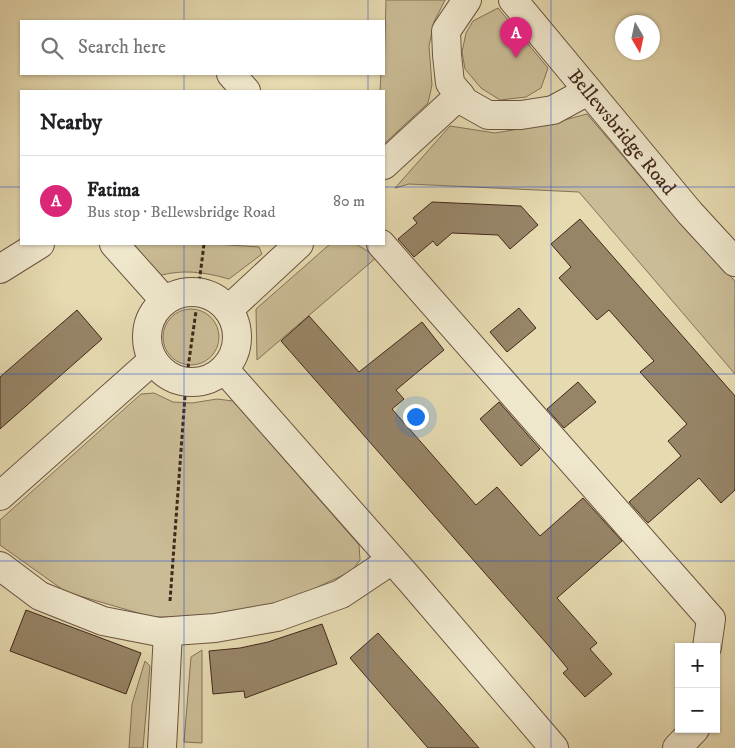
<!DOCTYPE html>
<meta charset="utf-8">
<style>
body{margin:0;font-family:"IM FELL DW Pica",serif;background:#f2f2f2;color:#202124}
.controls{position:absolute;right:15px;bottom:15px;display:grid;overflow:hidden;border-radius:0px;box-shadow:0 1px 4px #0004}
.controls button{width:45px;height:45px;display:grid;place-items:center;padding:0;border:0;border-bottom:1px solid #e0e0e0;background:#fff;color:#202124;font:25px sans-serif}
.compass{position:absolute;left:615px;top:15px;width:45px;height:45px;border-radius:50%;background:#fff;box-shadow:0 1px 4px #0004;rotate:171deg}
.you{position:absolute;left:415px;top:416px;width:18px;height:18px;margin:-12px;border:4px solid #fff;border-radius:50%;background:#1a73e8;box-shadow:0 0 0 8px #1a73e833}
.badge{display:grid;place-items:center;width:32px;height:32px;border-radius:50%;background:#db2777;color:#fff;font-size:16px;font-weight:700}
.pin{position:absolute;translate:-50% -41px;filter:drop-shadow(0 1px 2px #0008)}
.pin::after{content:'';position:absolute;top:26px;width:18px;height:15px;background:inherit;clip-path:polygon(0 0,100% 0,50% 100%)}
.list{margin:0;padding:0;list-style:none}
h2{display:flex;justify-content:space-between;align-items:center;height:65px;margin:0;padding:0 20px;font-size:21px}
h2 small{font-size:16px;font-weight:400;color:#757577}
.list li{display:grid;grid-template-columns:32px 1fr auto;gap:15px;align-items:center;box-sizing:border-box;height:90px;padding:0 20px;border-top:1px solid #e0e0e0}
.list b{display:block;font-size:19px;white-space:nowrap}
.list p{margin:0;font-size:16px;white-space:nowrap;color:#757577}
.list em{font-size:16px;font-style:normal;color:#757577}
.icon{flex:none;width:28px;height:28px;fill:none;stroke:currentColor;stroke-width:2;stroke-linecap:round;stroke-linejoin:round}
.map{position:relative;flex:none;width:735px;height:748px;overflow:hidden}
.search{position:absolute;background:#fff;box-shadow:0 1px 4px #0004;left:20px;top:20px;width:365px;height:55px;display:flex;align-items:center;gap:12px;box-sizing:border-box;padding:0 18px;border-radius:0px;color:#757577;font-size:19px}
.panel{position:absolute;background:#fff;box-shadow:0 1px 4px #0004;left:20px;top:90px;width:365px;height:155px;border-radius:0px}
.map>svg:first-child{display:block}
.green{fill:#cabc96;stroke:#867258}
.building{fill:#978568;stroke:#42281a}
.lines{fill:none;stroke-linecap:round;stroke-linejoin:round}
.minor-casing{stroke:#6b5440;stroke-width:30}
.path{stroke:#42281a;stroke-width:3;stroke-dasharray:4 2.5;stroke-linecap:butt}
.minor{stroke:#efe7cc;stroke-width:28}
.grid{fill:none;stroke:#1d4ed8;stroke-width:1;stroke-opacity:0.55}
.labels{text-anchor:middle;stroke-width:4;stroke-linejoin:round;paint-order:stroke}
.street-label{font-size:20px;fill:#42281a;stroke:#efe7cc}
</style>
<div class="map">
<svg width="735" height="748" viewBox="0 0 735 748">
<rect width="100%" height="100%" fill="#e6dab0"/>
<filter id="stains"><feTurbulence type="fractalNoise" baseFrequency=".004" numOctaves="4"/><feColorMatrix values="0 0 0 0 .2 0 0 0 0 .09 0 0 0 0 .02 0 0 0 .5 -.17"/></filter>
<radialGradient id="worn" r=".72"><stop offset=".6" stop-color="#630" stop-opacity="0"/><stop offset="1" stop-color="#630" stop-opacity=".3"/></radialGradient>
<path class="green" d="M386,0H445L434,22L429,46L432,85L428,103L384,144V91H380L381,74H384Z
M498,8L548,68L541,88L526,97L500,100L481,88L465,69L462,52L466,33L473,21Z
M587,114L684,228L735,281V374L579,192L409,184L395,188L450,126L495,133L549,124Z
M128,244H215L259,247L262,254L229,279C204,272 183,269 158,276Z
M330,244H356L377,257L257,360L256,309Z
M163 337a28 28 0 1 1 56 0a28 28 0 1 1-56 0Z
M154,393L173,402L192,403L217,399L233,401L359,545L360,560L352,571L292,599L214,617H152L66,592L0,545V520L141,394Z
M202,650V743L184,742L191,657Z
M145,661L150,666L143,748H129L132,704Z"/>
<path class="building" d="M432,202L521,206L538,225L510,249L498,235L452,233L437,246L433,241L414,257L398,239L417,223L413,218Z
M580,219L735,396V490L721,503L699,478L648,523L629,502L681,456L668,441L687,424L640,372L654,361L609,310L597,320L559,278L571,267L551,244Z
M519,308L536,328L507,352L490,332Z
M77,310L102,339L0,429V377Z
M309,316L359,372L422,322L444,350L396,390L404,399L392,409L476,505L497,487L540,536L583,498L622,541L557,598L597,643L590,649L612,674L585,697L563,673L568,669L548,645L281,341Z
M578,382L596,402L564,428L547,409Z
M499,402L540,449L521,466L480,419Z
M26,610L141,653L126,694L10,651Z
M322,624L337,664L245,698L244,691L213,694L209,651L240,648L268,642Z
M378,633L440,703L479,748H428L350,658Z"/>
<g class="lines">
<defs>
<g id="minor">
<path d="M467,0L446,31L447,55L450,83L465,102L488,115H521L553,110L588,91"/>
<path id="s1" d="M513,0L690,213L735,262"/>
<path d="M231,74L246,91"/>
<path d="M384,165L460,95"/>
<path d="M114,244L165,301"/>
<path d="M381,244L711,619L707,647"/>
<path d="M0,269L40,244"/>
<circle cx="192" cy="337" r="45"/>
<path d="M228,310L299,244"/>
<path d="M224,369L411,581L554,748"/>
<path d="M0,496L153,360"/>
<path d="M0,566L40,596L103,621L159,632L215,628L277,617L341,594L392,560"/>
<path d="M162,748L168,632"/>
<path d="M677,748L695,729"/>
</g>
</defs>
<use href="#minor" class="minor-casing"/>
<path class="path" d="M197,300L204,244
M170,601L186,382L196,311"/>
<use href="#minor" class="minor"/>
</g>
<path class="grid" d="M184,0V21M368,0V21M551,0V748M184,74V91M368,74V91M0,187H21M384,187H735M184,244V748M368,244V748M0,374H735M0,561H735"/>
<g class="labels">
<g class="street-label">
<text dy="7" stroke="none"><textPath href="#s1" startOffset="171">Bellewsbridge Road</textPath></text>
</g>
</g>
<rect width="100%" height="100%" filter="url(#stains)"/>
<rect width="100%" height="100%" fill="url(#worn)"/>
</svg>
<div class="controls">
<button>+</button>
<button>−</button>
</div>
<svg class="compass" viewBox="-18 -18 36 36"><path d="M0-13l5 13h-10z" fill="#e53935"/><path d="M0 13l5-13h-10z" fill="#757577"/></svg>
<div class="you"></div>
<div class="pin badge" style="left:516px;top:58px">A</div>
<div class="search"><svg class="icon" aria-label="search" viewBox="0 0 24 24"><circle cx="10" cy="10" r="6"/><path d="M15 15l6 6"/></svg>Search here</div>
<section class="panel">
<h2>Nearby<small></small></h2>
<ul class="list">
<li><span class="badge">A</span><div><b>Fatima</b><p>Bus stop · Bellewsbridge Road</p></div><em>80 m</em></li>
</ul>
</section>
</div>
